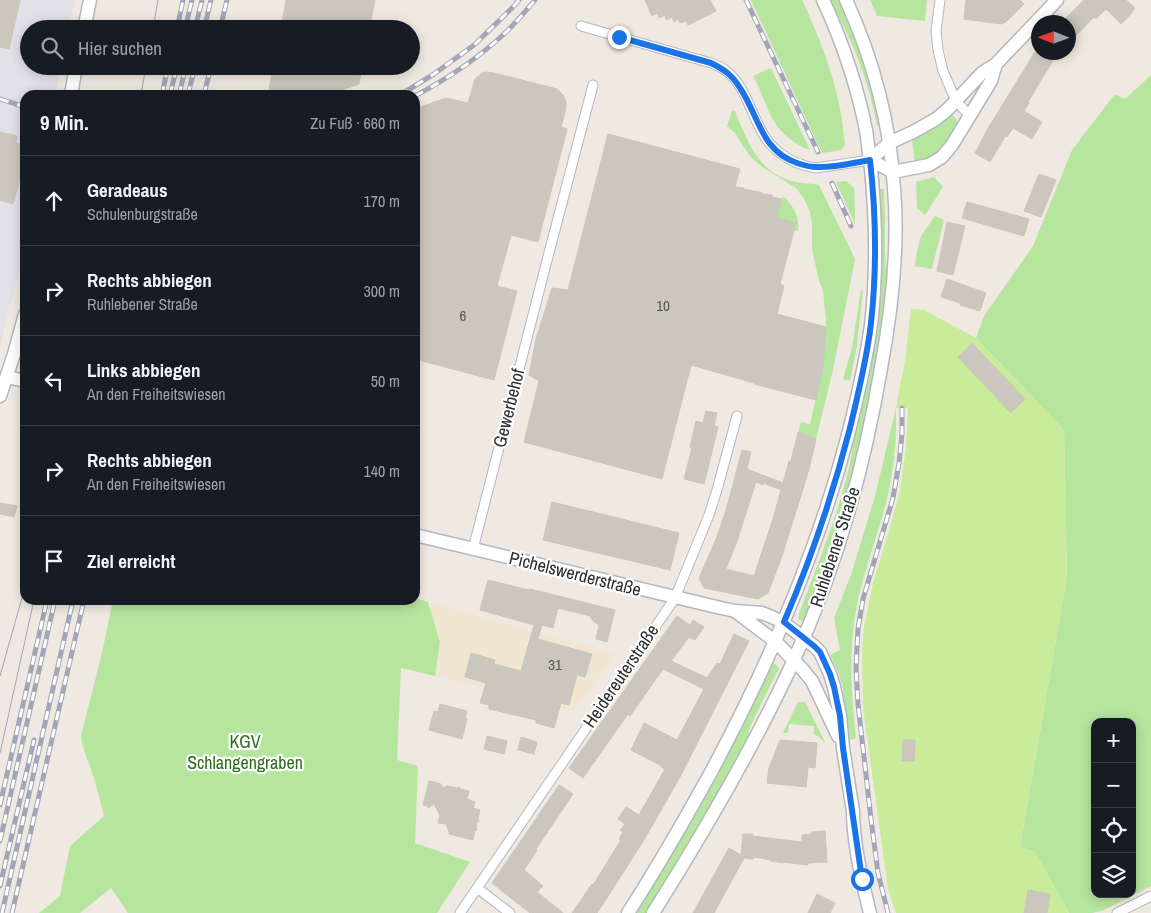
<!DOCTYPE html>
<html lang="de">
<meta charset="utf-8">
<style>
body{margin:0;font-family:"Archivo Narrow",sans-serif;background:#242831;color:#f1f3f6}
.controls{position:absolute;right:15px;bottom:15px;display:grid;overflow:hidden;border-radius:10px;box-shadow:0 2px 12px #0003}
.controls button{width:45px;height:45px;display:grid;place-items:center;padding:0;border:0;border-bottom:1px solid #363941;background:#171b24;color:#f1f3f6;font:25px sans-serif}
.compass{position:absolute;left:1031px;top:15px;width:45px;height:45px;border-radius:50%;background:#171b24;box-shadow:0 2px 12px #0003;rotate:271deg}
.stop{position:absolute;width:15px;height:15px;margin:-11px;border:4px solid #1a73e8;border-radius:50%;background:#fff}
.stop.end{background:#1a73e8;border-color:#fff;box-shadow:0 1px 5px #0008}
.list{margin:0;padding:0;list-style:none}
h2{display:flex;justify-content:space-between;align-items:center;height:65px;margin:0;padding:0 20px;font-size:21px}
h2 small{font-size:16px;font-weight:400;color:#9ea1a6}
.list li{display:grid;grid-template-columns:32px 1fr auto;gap:15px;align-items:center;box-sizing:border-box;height:90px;padding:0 20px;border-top:1px solid #363941}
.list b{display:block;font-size:19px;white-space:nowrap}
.list p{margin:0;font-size:16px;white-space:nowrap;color:#9ea1a6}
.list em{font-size:16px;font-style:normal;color:#9ea1a6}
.icon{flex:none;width:28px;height:28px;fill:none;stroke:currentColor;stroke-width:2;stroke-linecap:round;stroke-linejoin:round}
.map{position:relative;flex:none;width:1151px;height:913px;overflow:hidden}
.search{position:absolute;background:#171b24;box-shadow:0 2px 12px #0003;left:20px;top:20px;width:400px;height:55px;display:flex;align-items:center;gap:12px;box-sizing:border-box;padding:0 18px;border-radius:28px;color:#9ea1a6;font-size:19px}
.panel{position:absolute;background:#171b24;box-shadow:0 2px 12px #0003;left:20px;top:90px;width:400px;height:515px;border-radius:15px}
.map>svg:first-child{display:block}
.industrial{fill:#e3e1e8}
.education{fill:#f0e6d1}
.green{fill:#b6e59e;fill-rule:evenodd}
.pitch{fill:#c9ec9a}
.building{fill:#cbc7bf;stroke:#cbc5ba;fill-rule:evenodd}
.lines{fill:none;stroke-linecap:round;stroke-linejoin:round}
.street-casing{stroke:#b4b7c1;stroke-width:11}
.secondary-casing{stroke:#b4b7c1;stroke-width:15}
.street{stroke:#fff;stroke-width:9}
.secondary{stroke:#fff;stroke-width:12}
.tram{stroke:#a3a6b8;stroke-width:1}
.rail-casing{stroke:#a3a6b8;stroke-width:5}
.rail{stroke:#fff;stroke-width:3;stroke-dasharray:9;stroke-linecap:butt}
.street-bridge-casing{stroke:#b4b7c1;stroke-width:11;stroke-linecap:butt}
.street-bridge{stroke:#fff;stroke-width:9}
.route{stroke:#1a73e8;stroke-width:6}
.labels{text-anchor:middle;stroke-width:4.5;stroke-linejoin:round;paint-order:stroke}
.number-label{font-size:15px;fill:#555452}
.street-label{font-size:18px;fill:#2e2e2e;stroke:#fff}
.park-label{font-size:18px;fill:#2c6e1b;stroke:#fff}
</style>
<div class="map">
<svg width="1151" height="913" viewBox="0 0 1151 913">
<rect width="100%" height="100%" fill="#efe9e1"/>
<path class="industrial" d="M0,0H75L68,29H29V66H61L55,95H25V243L17,279L0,346Z"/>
<path class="education" d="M428,602L615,654L574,711L435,676L440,642Z"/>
<path class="green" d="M751,0H802C819,36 834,74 841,114C843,124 843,134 845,144L841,150L822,153Z
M829,0H842L861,49L881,124L877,126C869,82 852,38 829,0Z
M870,0H927L925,21L877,16Z
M771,68L810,150C797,146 783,135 775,123C766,109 762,91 753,76Z
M1151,75V886L1104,910L1092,913H1069L1035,852L1020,847L1067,577L1064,430L976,338L984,316L1033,246L1072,150L1115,94L1125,99ZM1095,722H1132V894H1095Z
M732,111H735C748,143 759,174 796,182C804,184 812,183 819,185L855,259L832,374L816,439L798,432L801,422L810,424L823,367L826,322L823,290L819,281L812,249V223L810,212L804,199L796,188L762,167L751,157L741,143L735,133L727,126Z
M952,115C956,117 958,123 958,127C943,148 941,156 915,163L912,140L938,125Z
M934,177L943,187L925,215L917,208L916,182Z
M846,181L854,188L855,209V224L836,182Z
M878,189H884L885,221V254L887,278L883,324L864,430L841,520L825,567L805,620L803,622L798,619L799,614C818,563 842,506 852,453Z
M783,196C793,205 800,217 798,231L794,230L796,223L777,218Z
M935,216L944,220L932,269L915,266L917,251L921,236Z
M861,289L863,292L857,345L850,381L843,379L852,348Z
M896,408C897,438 894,469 887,499C878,535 864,569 857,605C848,650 851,694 856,738L849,740L842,684L838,672L830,655L840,650L834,618L852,572L875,496Z
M415,598L428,602L440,642L435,676L401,668L397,760L418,766L415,843L470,862L437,913H128L111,888L80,913H39L60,896L70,846L104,816L95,781L82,744L81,736L102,653L113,600H415Z
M773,662L779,668L750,727L747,741L717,797L647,913H634Z
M798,702H805L825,742H824L818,736L814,735V726L789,724L788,733H783Z"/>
<path class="pitch" d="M911,309L924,310L976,338L1064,430L1067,577L1020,846L1035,852L1069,913H896L888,889L863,708L862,651L864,627L873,583L892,521L900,491L906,447L908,408H896L905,360Z"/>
<path class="building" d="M0,0H20L9,49L0,47Z
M286,0H375L369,29H281Z
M645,0H710L716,11L688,25L686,21L680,23L678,19L674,22L672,17L666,20L665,15L659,18L657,13L652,16Z
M966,0H1020L1024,4L1006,22L1001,24L964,19Z
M1084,0H1126L1135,8L1131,13V14L1121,24L1106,9L1096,19L1094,17L1068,44V22H1062Z
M1035,52H1058L1028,102L1029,103L1024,111L1042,122L1032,139L1013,128L1007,137L1006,135L990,162L975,153L987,130Z
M273,66H362L359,84L328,95H274L275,92L269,90Z
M487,72L494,73L557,89L563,95L566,102V108L561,127L567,129L538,242L511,235L497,286L517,291L494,380L415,359V109L446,98L468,103L475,79L482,73Z
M0,132L17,136L16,143L25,146V160L13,204L0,200Z
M608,134L740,169L735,187L744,188V189L763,193V194L772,195V197L782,199L777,218L796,223L780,284L784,286L777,314L826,327L823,367L816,400L754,384V383L691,365L662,479L524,442L539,381L529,375L536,339L552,288L568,290Z
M1039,174L1056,180L1041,217L1024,211Z
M967,202L1029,219L1024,236L962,218Z
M947,222L965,226L953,275L937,271Z
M947,279L986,293L980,311L960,305V303L941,297Z
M972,343L1025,399L1011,413L958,357Z
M706,411L717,413L714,426L718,427L704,484L684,479L692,448L690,447L696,421L703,423Z
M798,432L816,439L809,469L798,505L781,559L768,593L758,599L704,588L699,578L717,537L727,507L742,450L751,452L747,469L783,483L789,461H791ZM756,482L763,485V483L781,490L772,522L754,576L726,569L736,544Z
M552,502L679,533L670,570L543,540Z
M0,503L17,506L14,517L0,514Z
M488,580L529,590L530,589L615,610L607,642L596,639L599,625L593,621L590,616L558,608L553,628L542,625L538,639L592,654L585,677L577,675L569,705L561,703L554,728L536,723V720L489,709V705L480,703L486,683L465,677L471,653L495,660L494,664L521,671L534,625L480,610Z
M677,616L690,625L693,620L704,627L695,640L689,637L671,661L707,678L717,663L720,664L734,634L749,641L680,777L644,840L605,901L597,913H572L592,884L593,885L621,840L619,839L623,832L620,830L625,824L618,819L626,807L639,815L665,769L661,767L662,766L631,750L644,723L677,740L704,689L663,669L630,716L628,714L583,778L569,768Z
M440,704L467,711L465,719H467L462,739L429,730L434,711L438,712Z
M487,736L507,741L504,754L484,749Z
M521,737L537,742L534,754L518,750Z
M780,740L817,743L815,768L808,767L806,787L767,783L769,768Z
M903,740H915L914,761H902Z
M429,781L441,784L443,788L447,786L457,788L459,787L460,789L469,791L467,799L475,802L473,808L480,810L478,818L479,821L477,822L476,828L477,830L475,831L473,840L449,834V831L446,824L438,823L440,815L434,804L428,808L427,806L423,805Z
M559,785L573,794L536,849L537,850L524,870L543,886L537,892L563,913H530L492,883Z
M825,831L827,862L808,863V865L783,862V863L771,861V860L754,857L753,859L744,858L714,913H693L729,848L741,855L743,834H753L752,836L802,842V835L812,834V832Z
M1028,890L1050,894L1047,913H1024Z
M817,894L835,903L830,913H808Z"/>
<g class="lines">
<defs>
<path id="street" d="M940,0L936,31L938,50L943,71L956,101L970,116
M581,26L711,63C716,65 721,67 725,70C748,87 751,118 767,140C770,145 775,149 780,153C791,162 803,166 816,168
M830,166L870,160
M473,549L545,268L593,85
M477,888L510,913
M460,913L675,598L709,515L717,490L737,416
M1117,913L1151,896"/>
<path id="secondary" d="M84,29L90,0
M71,95L76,66
M870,160L889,143L913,132L936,119L948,109L982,73L996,64L1057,0
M870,160L893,172L929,165L942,157L952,145L991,81L996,64
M7,377L25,381
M0,396L14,354L25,314
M415,535L721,608L735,611L762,613L772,617L784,623L814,646L820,652L830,674L834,687L840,716L843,748L853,811C853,843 862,882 870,913
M735,611L776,642L803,670L812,681L838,736
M628,913C657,868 684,821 710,774C768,666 817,554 848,435C857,399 866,362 871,325C877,273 876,220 871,169C869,156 868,142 866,130C857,85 842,41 823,0
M653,913C704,832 753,749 793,662C836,569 864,469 881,368C892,309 899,248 894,188C890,123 873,59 846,0"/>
</defs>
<use href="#street" class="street-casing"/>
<use href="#secondary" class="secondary-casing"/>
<use href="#street" class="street"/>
<use href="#secondary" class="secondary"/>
<path class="tram" d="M153,29L158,0
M141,95L146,66
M0,676L25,587
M0,753L34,600"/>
<defs>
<path id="rail" d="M746,0L818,152
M177,29L183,0
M185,29L192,0
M195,29L202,0
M204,29L211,0
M220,29L227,0
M162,95L168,66
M170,95L177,66
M179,95L186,66
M188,95L195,66
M204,95L211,66
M400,95L434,74L474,45L514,6L519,0
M415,96C447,79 477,59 504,34C515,24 525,12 535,0
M0,99L25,107
M832,183L851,226
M0,805L47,600
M0,841L55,600
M0,886L34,740
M2,913L73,600
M12,913L84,600
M888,913L878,873L871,819L858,704L856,667L858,629L863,599L893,498L899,463L902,434V408"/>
</defs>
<use href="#rail" class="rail-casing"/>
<use href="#rail" class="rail"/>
<defs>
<path id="street-bridge" d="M816,168L830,166"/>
</defs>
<use href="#street-bridge" class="street-bridge-casing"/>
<use href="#street-bridge" class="street-bridge"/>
</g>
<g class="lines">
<path class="route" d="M619,37L711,63C725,70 732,75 740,88C759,116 761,151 797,163C803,165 809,167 816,167C834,168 852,163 870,160C876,214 877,269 871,323C867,359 858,394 850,428C833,494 811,559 784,622L814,646L820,652L830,674L834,687L840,716L843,748L862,879"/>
</g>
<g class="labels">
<g class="number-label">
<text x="663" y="311">10</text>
<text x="463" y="321">6</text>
<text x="555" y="670">31</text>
</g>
<g class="street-label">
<text transform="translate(509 408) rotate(-76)" y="6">Gewerbehof</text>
<text transform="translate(835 547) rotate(-72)" y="6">Ruhlebener Straße</text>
<text transform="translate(575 574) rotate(14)" y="6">Pichelswerderstraße</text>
<text transform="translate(621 676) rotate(-56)" y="6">Heidereuterstraße</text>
</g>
<g class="park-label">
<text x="245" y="748">KGV<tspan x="245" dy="21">Schlangengraben</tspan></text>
</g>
</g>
</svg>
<div class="controls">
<button>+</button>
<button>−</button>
<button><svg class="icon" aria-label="locate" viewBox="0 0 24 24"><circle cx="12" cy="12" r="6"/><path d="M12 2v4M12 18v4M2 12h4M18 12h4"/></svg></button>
<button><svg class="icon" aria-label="layers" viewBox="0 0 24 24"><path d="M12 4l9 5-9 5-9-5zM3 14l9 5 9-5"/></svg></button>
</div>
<svg class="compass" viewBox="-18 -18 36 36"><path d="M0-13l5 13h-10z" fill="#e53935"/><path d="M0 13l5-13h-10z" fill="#9ea1a6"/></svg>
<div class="stop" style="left:862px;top:879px"></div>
<div class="stop end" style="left:619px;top:37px"></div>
<div class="search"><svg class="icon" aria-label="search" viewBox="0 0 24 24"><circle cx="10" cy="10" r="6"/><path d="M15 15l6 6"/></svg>Hier suchen</div>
<section class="panel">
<h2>9 Min.<small>Zu Fuß · 660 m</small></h2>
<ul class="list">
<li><svg class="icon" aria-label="ahead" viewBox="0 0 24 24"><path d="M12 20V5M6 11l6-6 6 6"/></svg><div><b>Geradeaus</b><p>Schulenburgstraße</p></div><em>170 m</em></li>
<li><svg class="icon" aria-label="right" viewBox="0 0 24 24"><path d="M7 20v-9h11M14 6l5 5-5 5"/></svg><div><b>Rechts abbiegen</b><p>Ruhlebener Straße</p></div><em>300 m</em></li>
<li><svg class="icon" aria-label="left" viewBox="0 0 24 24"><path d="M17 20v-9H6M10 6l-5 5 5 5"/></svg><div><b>Links abbiegen</b><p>An den Freiheitswiesen</p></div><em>50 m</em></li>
<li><svg class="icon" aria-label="right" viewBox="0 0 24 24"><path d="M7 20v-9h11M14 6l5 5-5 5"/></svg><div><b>Rechts abbiegen</b><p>An den Freiheitswiesen</p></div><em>140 m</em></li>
<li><svg class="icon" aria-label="arrive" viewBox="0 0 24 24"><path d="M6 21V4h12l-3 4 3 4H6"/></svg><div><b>Ziel erreicht</b></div></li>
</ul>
</section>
</div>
